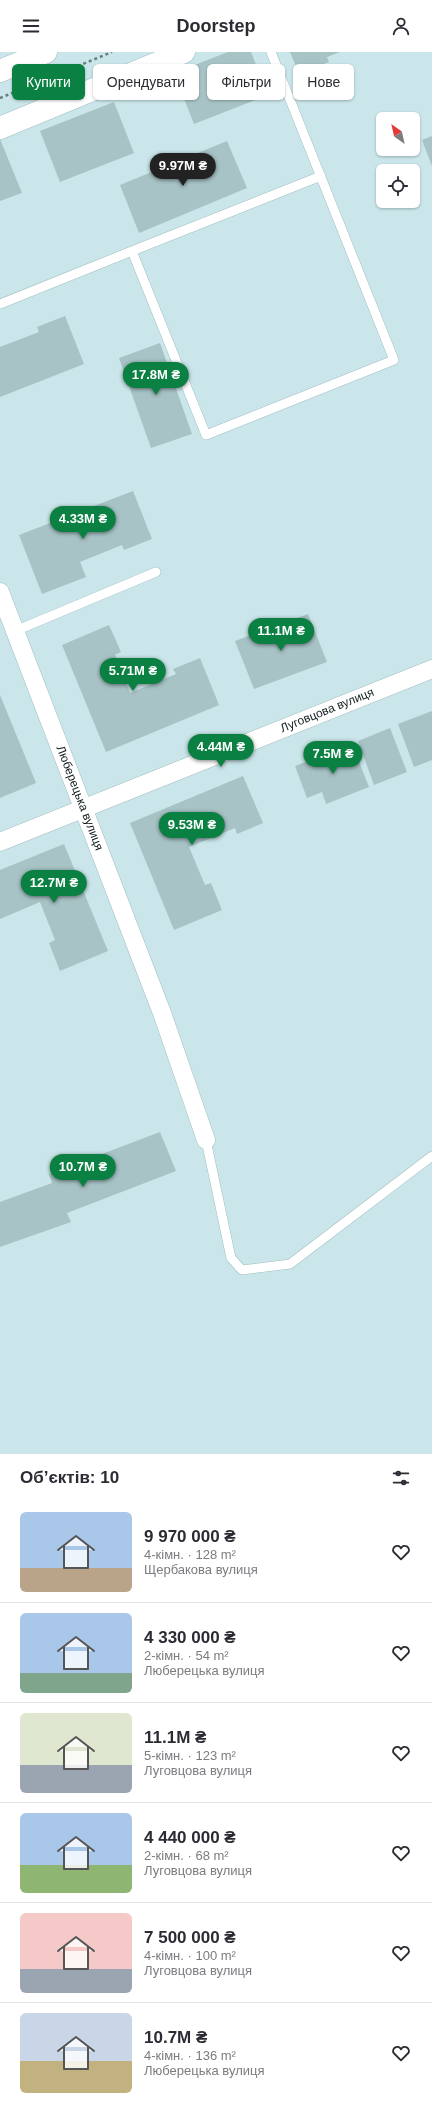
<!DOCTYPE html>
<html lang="uk">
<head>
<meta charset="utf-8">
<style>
	body { margin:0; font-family:Helvetica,sans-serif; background:#f7f7f7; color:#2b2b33; height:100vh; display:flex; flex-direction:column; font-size:15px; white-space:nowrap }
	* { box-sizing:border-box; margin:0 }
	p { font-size:13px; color:#7c7c81 }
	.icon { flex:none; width:22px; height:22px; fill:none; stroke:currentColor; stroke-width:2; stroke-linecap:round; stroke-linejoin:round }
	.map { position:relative; height:1402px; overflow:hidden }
	.details { display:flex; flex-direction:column; background:#fff; flex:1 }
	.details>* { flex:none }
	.hud { position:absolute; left:12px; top:12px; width:408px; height:36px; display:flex; gap:8px }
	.needle { width:26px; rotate:326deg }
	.tools { position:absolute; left:376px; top:60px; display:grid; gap:8px }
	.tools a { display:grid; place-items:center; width:44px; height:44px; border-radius:6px; background:#fff; box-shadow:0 1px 3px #0004; font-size:20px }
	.price { position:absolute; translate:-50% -34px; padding:0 9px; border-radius:14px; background:#0b8043; color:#fff; font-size:13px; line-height:26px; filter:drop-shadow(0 1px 2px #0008) }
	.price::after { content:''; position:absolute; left:50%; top:24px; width:12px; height:9px; margin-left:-6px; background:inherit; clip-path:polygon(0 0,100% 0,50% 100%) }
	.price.on { background:#222; color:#fff }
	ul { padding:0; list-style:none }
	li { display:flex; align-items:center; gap:12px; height:100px; padding:0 20px }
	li+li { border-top:1px solid #e1e1e2 }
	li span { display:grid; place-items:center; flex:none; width:112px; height:80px; border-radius:6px; color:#555 }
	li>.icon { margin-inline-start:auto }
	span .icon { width:48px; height:48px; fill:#fffc; stroke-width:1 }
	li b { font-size:17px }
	h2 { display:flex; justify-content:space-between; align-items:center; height:48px; padding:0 20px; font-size:17px }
	.tag { padding:0 14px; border-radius:6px; background:#fff; box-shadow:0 1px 3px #0004; font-size:14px; line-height:36px }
	.tag.on { background:#0b8043; color:#fff }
	header { display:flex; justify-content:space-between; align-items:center; height:52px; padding:0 20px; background:#fff; font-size:18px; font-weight:600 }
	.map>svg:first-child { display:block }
	.building { fill:#a7c3c6 }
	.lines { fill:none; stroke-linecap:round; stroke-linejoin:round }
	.lane-casing { stroke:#a1bdc0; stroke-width:10 }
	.street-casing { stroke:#a1bdc0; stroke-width:19 }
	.secondary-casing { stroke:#a1bdc0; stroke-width:23 }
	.path { stroke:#697c7e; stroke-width:2.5; stroke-dasharray:3 3; stroke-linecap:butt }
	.lane { stroke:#fff; stroke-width:9 }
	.street { stroke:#fff; stroke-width:18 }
	.secondary { stroke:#fff; stroke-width:22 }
	.labels { text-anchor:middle; stroke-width:3.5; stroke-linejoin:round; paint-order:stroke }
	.street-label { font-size:12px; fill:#121c1d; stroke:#fff }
</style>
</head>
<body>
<header><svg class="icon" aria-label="menu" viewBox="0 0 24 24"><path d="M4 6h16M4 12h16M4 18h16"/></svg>Doorstep<svg class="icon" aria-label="person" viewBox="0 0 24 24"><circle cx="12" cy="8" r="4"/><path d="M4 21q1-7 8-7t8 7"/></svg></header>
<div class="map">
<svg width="432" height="1402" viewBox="0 0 432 1402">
	<rect width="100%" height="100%" fill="#cae6ea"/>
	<!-- building -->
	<path class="building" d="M228 0H251L268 43 194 72 174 21Z
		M290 0H340L327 5 329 10 299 22Z
		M114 50 134 101 60 130 40 79Z
		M432 84V114L422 88Z
		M0 87 22 141 0 149Z
		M227 89 247 136 139 181 120 133Z
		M65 264 84 312 0 345V295L39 280 37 275Z
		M160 291 192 382 151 396 119 306Z
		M133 439 152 487 124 498 122 493 80 510 86 525 42 542 19 483Z
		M308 562 327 610 254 637 235 589Z
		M109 573 121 600 115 603 130 641 176 622 173 617 200 606 219 653 106 700 62 593Z
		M0 643 36 731 0 746Z
		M432 659V708L414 715 398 672Z
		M390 676 407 720 374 733 358 689Z
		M352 692 369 735 326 752 322 740 307 746 295 714Z
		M243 724 263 771 237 782 235 776 189 795 205 833 211 831 222 858 174 878 130 771Z
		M64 792 108 899 60 919 49 891 55 888 40 850 0 867V818Z
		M160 1080 176 1119 67 1161 71 1170 0 1195V1150L52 1131 49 1122Z"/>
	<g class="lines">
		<!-- lane casing -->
		<g class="lane-casing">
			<path id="lane" d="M132 199 321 124
				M0 252 132 199 206 383 394 308 271 0
				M15 579 156 520
				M206 1088 231 1206 242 1218 290 1212 432 1104"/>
		</g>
		<!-- street casing -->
		<g class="street-casing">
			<path id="street" d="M0 540 162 961 206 1088
				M0 790 432 617"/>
		</g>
		<!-- secondary casing -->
		<g class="secondary-casing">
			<path id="secondary" d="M0 19 46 0
				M0 76 184 0"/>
		</g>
		<!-- path -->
		<path class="path" d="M0 46 112 0"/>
		<!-- lane -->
		<use href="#lane" class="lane"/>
		<!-- street -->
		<use href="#street" class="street"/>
		<!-- secondary -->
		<use href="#secondary" class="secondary"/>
	</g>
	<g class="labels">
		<!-- street labels -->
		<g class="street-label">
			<text transform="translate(327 658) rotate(-22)" y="4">Луговцова вулиця</text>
			<text transform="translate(80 746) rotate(69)" y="4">Люберецька вулиця</text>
		</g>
	</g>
</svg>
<div class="tools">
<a><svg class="needle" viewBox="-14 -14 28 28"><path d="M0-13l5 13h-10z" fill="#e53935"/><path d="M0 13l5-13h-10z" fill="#7c7c81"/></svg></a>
<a><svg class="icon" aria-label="locate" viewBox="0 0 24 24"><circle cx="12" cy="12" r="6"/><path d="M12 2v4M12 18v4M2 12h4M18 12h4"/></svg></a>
</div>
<b class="price on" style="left:183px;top:135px">9.97M ₴</b>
<b class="price" style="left:156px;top:344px">17.8M ₴</b>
<b class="price" style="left:83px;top:488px">4.33M ₴</b>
<b class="price" style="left:281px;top:600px">11.1M ₴</b>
<b class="price" style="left:133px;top:640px">5.71M ₴</b>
<b class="price" style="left:221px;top:716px">4.44M ₴</b>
<b class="price" style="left:333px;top:723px">7.5M ₴</b>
<b class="price" style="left:192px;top:794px">9.53M ₴</b>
<b class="price" style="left:54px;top:852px">12.7M ₴</b>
<b class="price" style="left:83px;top:1136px">10.7M ₴</b>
<div class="hud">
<a class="tag on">Купити</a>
<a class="tag">Орендувати</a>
<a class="tag">Фільтри</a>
<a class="tag">Нове</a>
</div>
</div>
<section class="details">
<h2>Об’єктів: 10<svg class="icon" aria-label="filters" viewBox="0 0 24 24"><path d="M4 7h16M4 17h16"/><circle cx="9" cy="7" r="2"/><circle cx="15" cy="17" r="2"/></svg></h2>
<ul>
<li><span style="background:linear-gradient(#a9c7e8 70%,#b9a48a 0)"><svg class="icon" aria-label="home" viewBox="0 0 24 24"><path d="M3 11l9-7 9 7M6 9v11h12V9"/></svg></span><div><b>9 970 000 ₴</b><p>4-кімн. · 128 m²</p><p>Щербакова вулиця</p></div><svg class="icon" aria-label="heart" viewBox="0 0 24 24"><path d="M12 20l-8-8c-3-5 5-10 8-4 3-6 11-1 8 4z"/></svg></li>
<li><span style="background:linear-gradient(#a9c7e8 75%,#7fa58c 0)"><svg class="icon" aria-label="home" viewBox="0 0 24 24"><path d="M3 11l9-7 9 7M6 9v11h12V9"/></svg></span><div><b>4 330 000 ₴</b><p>2-кімн. · 54 m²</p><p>Люберецька вулиця</p></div><svg class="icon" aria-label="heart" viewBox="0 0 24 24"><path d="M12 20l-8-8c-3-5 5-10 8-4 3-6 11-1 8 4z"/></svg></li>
<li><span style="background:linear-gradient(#dfe7d0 65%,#9aa5b1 0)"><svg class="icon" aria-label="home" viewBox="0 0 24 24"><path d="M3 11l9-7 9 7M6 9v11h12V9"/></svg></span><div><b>11.1M ₴</b><p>5-кімн. · 123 m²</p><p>Луговцова вулиця</p></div><svg class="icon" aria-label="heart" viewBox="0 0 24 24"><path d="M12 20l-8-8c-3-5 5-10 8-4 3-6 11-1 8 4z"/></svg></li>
<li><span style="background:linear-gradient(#a9c7e8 65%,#8fb573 0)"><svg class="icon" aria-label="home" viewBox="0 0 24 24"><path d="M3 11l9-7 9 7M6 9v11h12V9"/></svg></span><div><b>4 440 000 ₴</b><p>2-кімн. · 68 m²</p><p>Луговцова вулиця</p></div><svg class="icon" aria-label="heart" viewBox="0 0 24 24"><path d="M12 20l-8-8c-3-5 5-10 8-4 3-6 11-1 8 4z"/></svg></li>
<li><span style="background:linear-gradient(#f6c9c9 70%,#9aa5b1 0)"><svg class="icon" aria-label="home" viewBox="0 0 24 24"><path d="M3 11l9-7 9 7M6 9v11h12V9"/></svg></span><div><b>7 500 000 ₴</b><p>4-кімн. · 100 m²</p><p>Луговцова вулиця</p></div><svg class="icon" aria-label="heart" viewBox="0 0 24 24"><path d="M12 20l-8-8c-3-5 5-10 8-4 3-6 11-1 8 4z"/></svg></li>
<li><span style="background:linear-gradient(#c9d6e8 60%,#c2b280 0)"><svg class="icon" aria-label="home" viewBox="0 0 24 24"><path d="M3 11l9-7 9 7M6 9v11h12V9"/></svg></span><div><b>10.7M ₴</b><p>4-кімн. · 136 m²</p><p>Люберецька вулиця</p></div><svg class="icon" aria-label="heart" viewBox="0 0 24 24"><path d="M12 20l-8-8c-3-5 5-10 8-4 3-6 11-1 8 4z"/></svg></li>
</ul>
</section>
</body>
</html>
